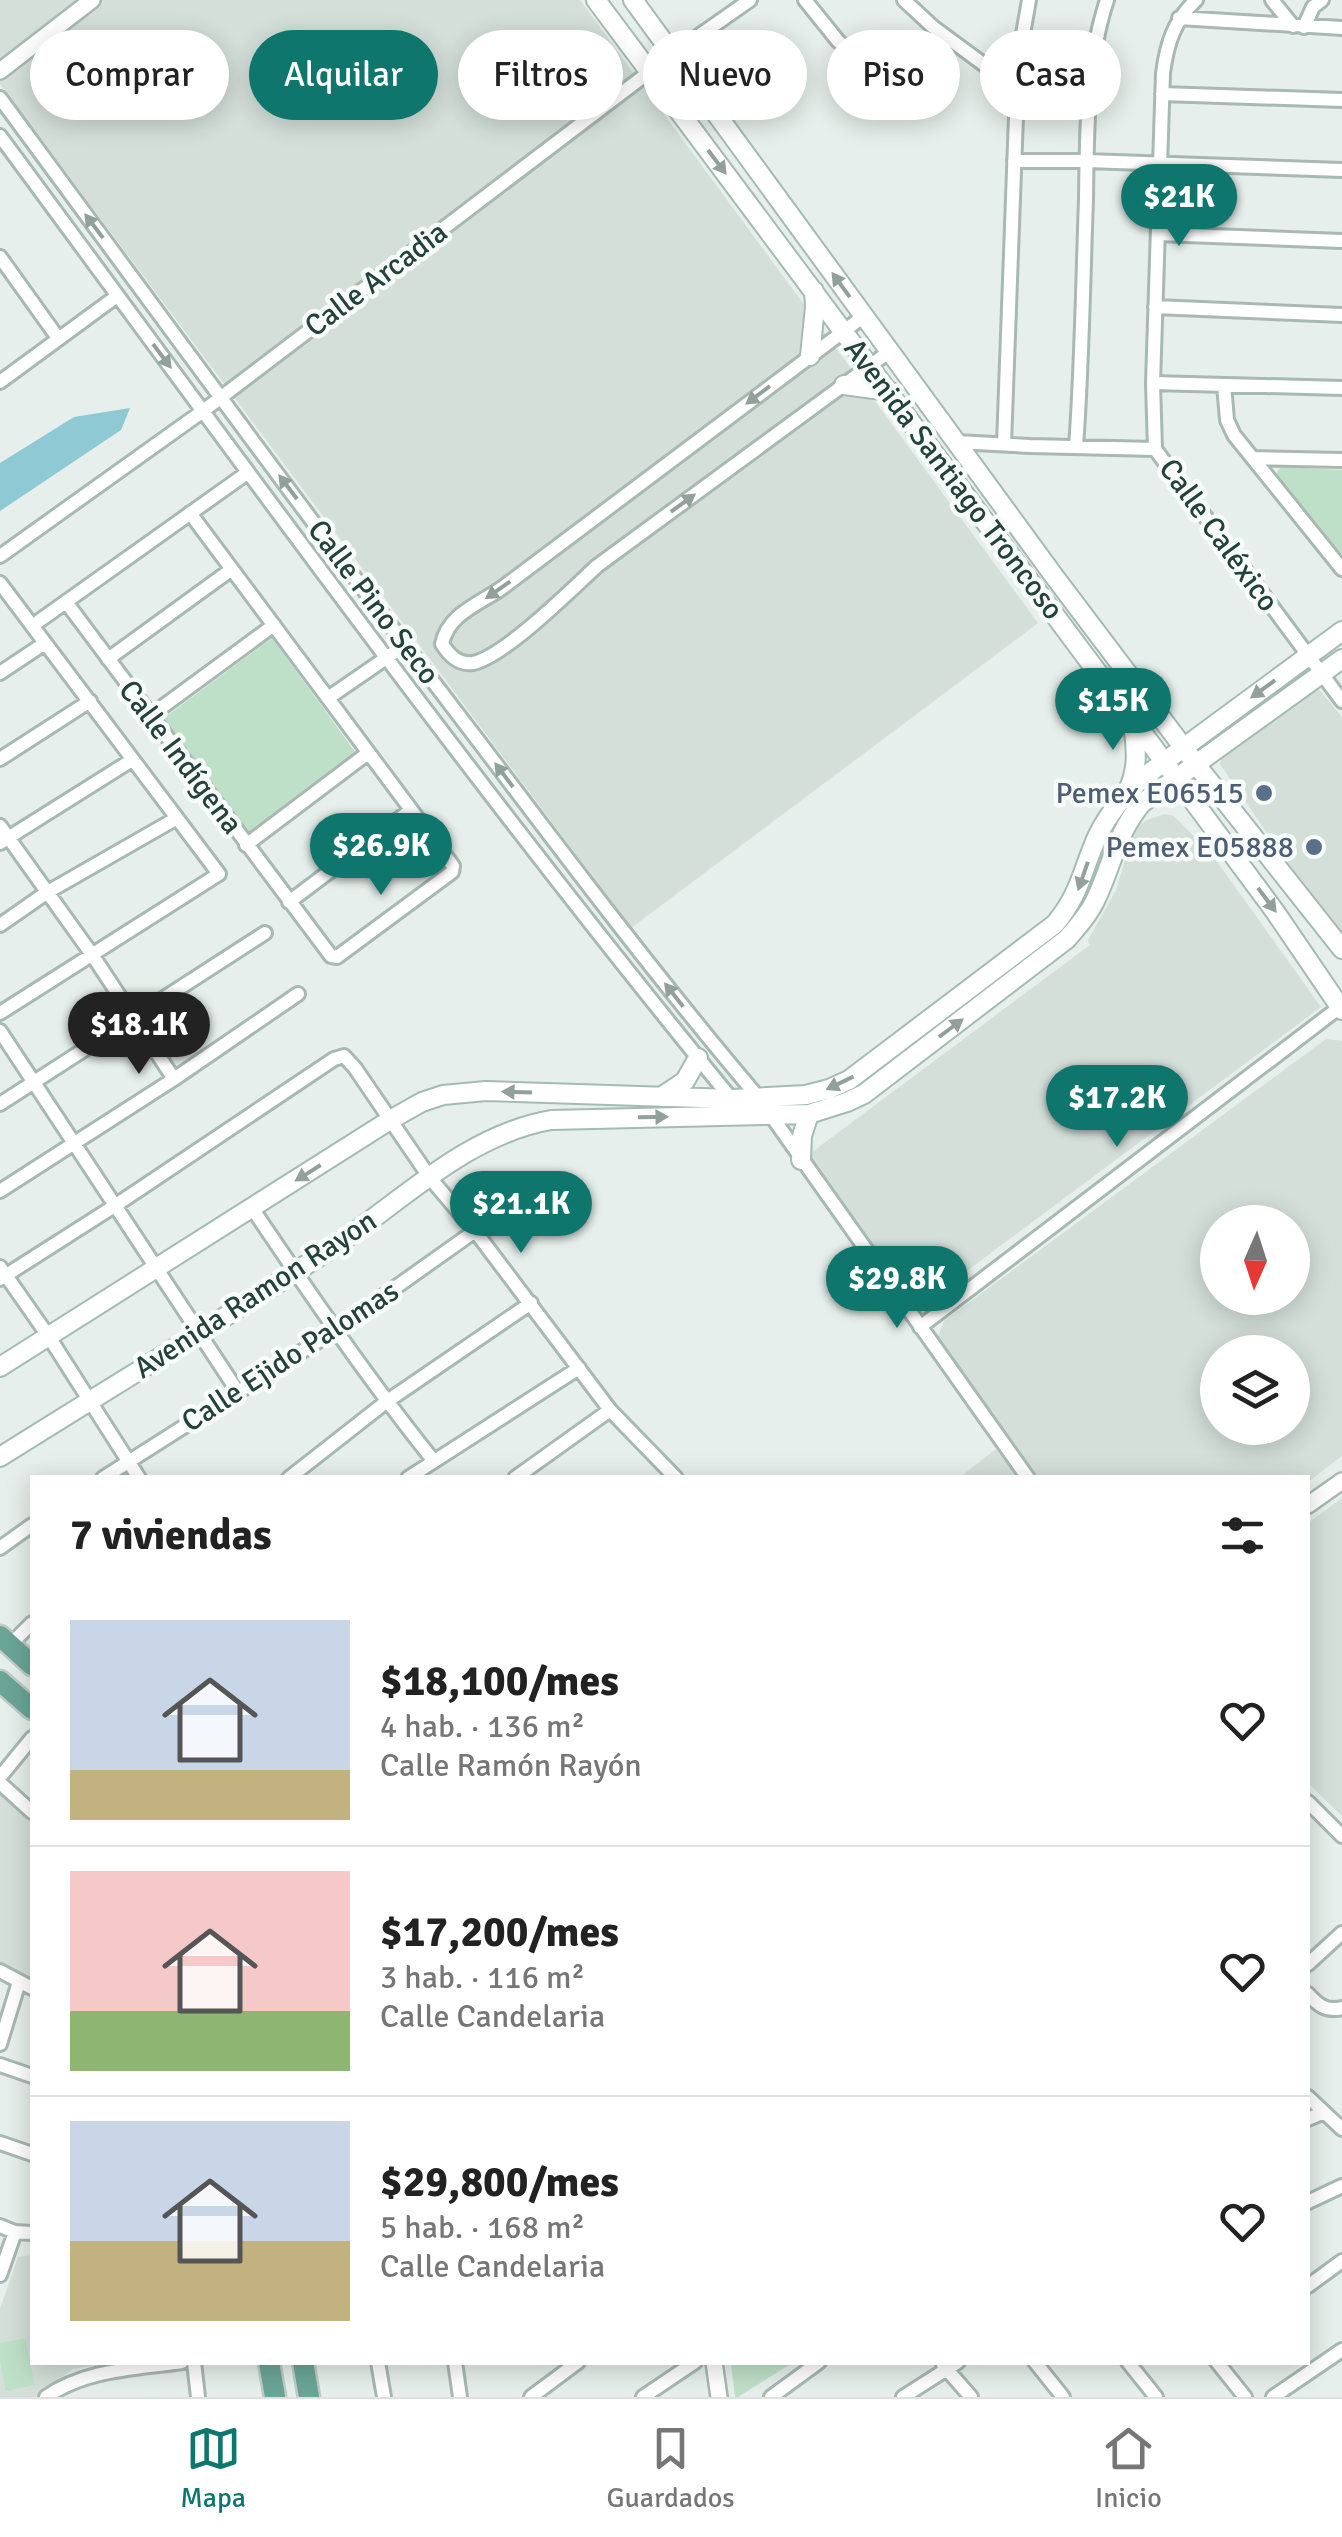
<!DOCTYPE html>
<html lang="es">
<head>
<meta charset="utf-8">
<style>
	body { margin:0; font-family:Signika,sans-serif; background:#f6f6f6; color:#222; height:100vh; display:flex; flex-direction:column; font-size:38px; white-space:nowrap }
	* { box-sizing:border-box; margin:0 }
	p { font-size:32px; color:#767676 }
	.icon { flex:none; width:55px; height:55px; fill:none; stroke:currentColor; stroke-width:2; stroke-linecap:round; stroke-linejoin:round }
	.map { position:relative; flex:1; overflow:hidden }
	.drawer { position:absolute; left:30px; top:1475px; width:1280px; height:890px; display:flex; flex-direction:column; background:#fff; border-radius:0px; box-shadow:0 5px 25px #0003 }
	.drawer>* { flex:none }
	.guide { position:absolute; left:30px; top:30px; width:1282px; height:90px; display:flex; gap:20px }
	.needle { width:65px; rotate:183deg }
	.controls { position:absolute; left:1200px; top:1205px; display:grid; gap:20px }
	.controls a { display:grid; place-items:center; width:110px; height:110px; border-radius:50%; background:#fff; box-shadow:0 5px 25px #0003; font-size:50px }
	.price { position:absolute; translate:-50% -85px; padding:0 22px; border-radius:35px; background:#0f766e; color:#fff; font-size:32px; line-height:65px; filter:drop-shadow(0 2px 5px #0008) }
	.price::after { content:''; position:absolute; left:50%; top:60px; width:30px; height:22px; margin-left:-15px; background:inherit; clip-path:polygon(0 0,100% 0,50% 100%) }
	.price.active { background:#222; color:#fff }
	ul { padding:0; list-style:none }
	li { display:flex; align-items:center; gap:30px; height:250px; padding:0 40px }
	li+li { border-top:2px solid #e0e0e0 }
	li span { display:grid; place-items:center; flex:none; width:280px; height:200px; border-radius:0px; color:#555 }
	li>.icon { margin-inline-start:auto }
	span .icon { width:120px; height:120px; fill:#fffc; stroke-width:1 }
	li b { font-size:42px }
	h2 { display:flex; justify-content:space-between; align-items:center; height:120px; padding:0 40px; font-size:42px }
	.chip { padding:0 35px; border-radius:45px; background:#fff; box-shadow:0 5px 25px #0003; font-size:35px; line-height:90px }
	.chip.active { background:#0f766e; color:#fff }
	.tabs { display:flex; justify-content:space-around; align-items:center; height:140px; border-top:2px solid #e0e0e0; background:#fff; font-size:28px; color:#767676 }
	.tabs a { display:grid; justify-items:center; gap:5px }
	.tabs .active { color:#0f766e }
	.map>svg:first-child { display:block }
	.built { fill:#d4dfda; fill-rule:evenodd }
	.green { fill:#bfe0c8 }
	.water { fill:#8ec9d4 }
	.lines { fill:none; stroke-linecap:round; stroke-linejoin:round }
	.minor-casing { stroke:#a8b8b2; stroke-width:18 }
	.tertiary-casing { stroke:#a8b8b2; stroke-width:20 }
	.secondary-casing { stroke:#a4bbb3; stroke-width:22 }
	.primary-casing { stroke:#c2cac8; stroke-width:25 }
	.minor { stroke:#fff; stroke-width:12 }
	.tertiary { stroke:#fff; stroke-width:15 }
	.secondary { stroke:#fff; stroke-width:18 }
	.primary { stroke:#6aa596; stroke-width:20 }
	.oneway { fill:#92a09c }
	.service-dot { fill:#5c6f8a; stroke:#f7fbf9; stroke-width:4 }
	.labels { text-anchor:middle; stroke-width:9; stroke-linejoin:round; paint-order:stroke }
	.street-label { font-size:30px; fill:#24423a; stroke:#f7fbf9 }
	.service-label { font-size:30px; fill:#4e5e75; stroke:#f7fbf9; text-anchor:end }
</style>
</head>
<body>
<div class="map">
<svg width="1342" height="2397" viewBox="0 0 1342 2397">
	<rect width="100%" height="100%" fill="#e6efeb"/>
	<!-- built -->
	<path class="built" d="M0 0H580L1038 623 631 928 0 84Z
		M1317 687 1342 717V937L1304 887 1220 764 1223 756Z
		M1164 814 1174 816 1213 856 1321 1007 936 1294 919 1300 905 1296 835 1198 808 1155 1090 945 1088 940 1116 890 1130 842 1139 826 1147 820Z
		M1326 1039 1342 1041V1456L1308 1482V1478L1038 1477 945 1352 938 1337 944 1321ZM1218 1222H1292V1298H1218ZM1218 1352H1292V1428H1218Z
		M996 1449 1017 1477H960Z
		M1342 1498V1816L1308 1783V1523Z
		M0 1795 32 1824V1981L0 1963Z
		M32 2255V2362L109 2363 73 2369 35 2397H0V2309L18 2257Z"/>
	<!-- green -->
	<path class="green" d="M1281 467 1342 470V562L1278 477 1277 472Z
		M272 638 356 753 248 833 164 718Z
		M25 2338 35 2385 6 2391 0 2361V2343Z
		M731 2363V2362L792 2363 738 2397H735Z"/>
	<!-- water -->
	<path class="water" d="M130 408 121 430 0 511V463L74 417Z"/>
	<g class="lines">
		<!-- minor casing -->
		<g class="minor-casing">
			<path id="minor" d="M805 0 838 41 885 82
				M904 0 933 27 1017 89
				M1196 0C1174 21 1167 43 1163 73L1153 383 1155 449 1342 701
				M1272 0 1293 26
				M1179 18 1342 28
				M1304 27 1313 7 1322 0
				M1162 94 1342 100
				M0 98C160 315 319 533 483 747 572 865 662 984 758 1097L1028 1478
				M0 136C240 461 477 789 734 1102
				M1014 161H1087L1342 170
				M1158 234 1342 241
				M0 257 58 338
				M1155 307 1342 315
				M864 316 502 588C479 604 448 614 442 644 449 655 458 665 473 663 504 657 573 588 597 566L890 351
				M0 382 117 296
				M1153 383 1342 388
				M1224 385 1227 420 1234 435 1342 569
				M956 442 1030 446 1155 449
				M1004 444 1017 89 1022 40 1029 0
				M1076 447C1082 365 1083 282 1086 199 1087 133 1086 63 1107 0
				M1253 458 1342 460
				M0 556 203 411 673 54 750 0
				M0 583 219 874 0 1013
				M66 602 331 956 337 957 452 872 453 866 190 513
				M39 621 247 473
				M108 659 232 569
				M0 673 45 643
				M328 698 405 645
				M150 716 274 625
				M0 759 90 701
				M0 826 93 956 174 1079
				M0 843 132 760
				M246 845 368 753
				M289 902 411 810
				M0 925 46 893 177 818
				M0 1031 238 1392
				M0 1104 265 933
				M0 1191 174 1079 298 994
				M252 1208C310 1294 368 1379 433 1460
				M0 1267 49 1337 139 1478
				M0 1279 116 1205 334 1059 344 1056 355 1068 430 1178 475 1231 610 1410 676 1478
				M920 1327 1340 1007
				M103 1478 334 1331 475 1231
				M289 1478 386 1402 531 1303
				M408 1478 579 1368
				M515 1478 610 1410
				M0 1548 32 1525
				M10 1645 32 1623
				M0 1777 32 1738
				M0 1783 32 1812
				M1308 1802 1342 1836
				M1308 1964 1342 1933
				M0 1971 32 1988
				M1308 1994C1318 2005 1326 2012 1342 2008
				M0 2044 19 1982
				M0 2065 32 2076
				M1308 2097 1342 2129
				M1308 2119 1324 2112
				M0 2143 32 2154
				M1308 2202 1342 2186
				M0 2226 15 2232 32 2233
				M0 2275 15 2232
				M1308 2286 1342 2261
				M194 2362 198 2397
				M378 2362 384 2397
				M455 2362 460 2397
				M1035 2362 1063 2397
				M1128 2362 1156 2397
				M1217 2362 1245 2397
				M943 2365 971 2397
				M46 2397C86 2369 135 2369 182 2362
				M531 2397 578 2362
				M643 2397 695 2362
				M771 2397 819 2362
				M903 2397 958 2362
				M1273 2397 1342 2350"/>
		</g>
		<!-- tertiary casing -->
		<g class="tertiary-casing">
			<path id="tertiary" d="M0 71 92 0
				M1308 1505 1342 1481
				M714 2362 719 2397"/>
		</g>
		<!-- secondary casing -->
		<g class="secondary-casing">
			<path id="secondary" d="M596 0 1177 779 1276 913 1342 1010
				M633 0 1054 576 1202 772 1342 949
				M810 356 815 307 814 291
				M844 385 889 391
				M1128 790C1139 768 1136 747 1133 723
				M661 1097 685 1081 698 1058
				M801 1160 802 1136 809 1114
				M0 1367 390 1120 422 1102 443 1095 486 1091 732 1099 806 1095 829 1089 849 1080 1055 924C1080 894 1082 871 1097 837 1108 814 1123 797 1141 779L1342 631
				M0 1457C110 1388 221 1321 329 1250 400 1203 465 1135 551 1120L809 1114 847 1102 864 1094 1067 939C1077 927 1088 916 1095 901 1112 866 1116 834 1142 803L1342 659"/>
		</g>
		<!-- primary casing -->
		<g class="primary-casing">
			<path id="primary" d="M0 1636 32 1665
				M0 1681 32 1709
				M269 2362 275 2397
				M303 2362 309 2397"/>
		</g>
		<!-- minor -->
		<use href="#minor" class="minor"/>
		<!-- tertiary -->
		<use href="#tertiary" class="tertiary"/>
		<!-- secondary -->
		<use href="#secondary" class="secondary"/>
		<!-- primary -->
		<use href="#primary" class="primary"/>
	</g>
	<!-- one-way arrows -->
	<defs><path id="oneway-solid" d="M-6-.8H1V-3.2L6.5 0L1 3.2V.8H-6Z" transform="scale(2.5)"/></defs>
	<g class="oneway">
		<use href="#oneway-solid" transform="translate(717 162) rotate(53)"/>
		<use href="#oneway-solid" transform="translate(94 226) rotate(-127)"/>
		<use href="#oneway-solid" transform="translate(841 285) rotate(-126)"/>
		<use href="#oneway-solid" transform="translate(162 356) rotate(53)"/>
		<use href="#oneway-solid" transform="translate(758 395) rotate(143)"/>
		<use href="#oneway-solid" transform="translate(288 487) rotate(-127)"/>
		<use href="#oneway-solid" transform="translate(683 503) rotate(-36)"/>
		<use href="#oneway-solid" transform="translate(498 590) rotate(145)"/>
		<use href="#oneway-solid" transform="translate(1263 689) rotate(144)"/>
		<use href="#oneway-solid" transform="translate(504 775) rotate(-127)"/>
		<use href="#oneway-solid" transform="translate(1083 876) rotate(109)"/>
		<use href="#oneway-solid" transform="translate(1267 900) rotate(53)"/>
		<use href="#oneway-solid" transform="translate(674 995) rotate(-128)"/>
		<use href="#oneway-solid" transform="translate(951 1028) rotate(-37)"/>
		<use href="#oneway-solid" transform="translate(840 1083) rotate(154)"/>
		<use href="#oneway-solid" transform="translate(517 1092) rotate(-178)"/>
		<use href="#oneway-solid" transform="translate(653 1117) rotate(-1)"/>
		<use href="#oneway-solid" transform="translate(308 1173) rotate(148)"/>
	</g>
	<!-- markers -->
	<g class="service-dot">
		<circle cx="1264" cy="793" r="10"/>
		<circle cx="1314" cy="847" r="10"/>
	</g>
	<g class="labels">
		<!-- street labels -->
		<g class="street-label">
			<text transform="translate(376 279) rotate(-37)" y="10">Calle Arcadia</text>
			<text transform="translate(954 479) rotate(53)" y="10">Avenida Santiago Troncoso</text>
			<text transform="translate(1219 535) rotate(54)" y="10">Calle Caléxico</text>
			<text transform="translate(374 602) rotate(53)" y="10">Calle Pino Seco</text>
			<text transform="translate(181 757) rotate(53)" y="10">Calle Indígena</text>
			<text transform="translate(255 1294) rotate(-33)" y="10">Avenida Ramon Rayon</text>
			<text transform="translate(290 1356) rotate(-33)" y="10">Calle Ejido Palomas</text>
		</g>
		<!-- service labels -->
		<g class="service-label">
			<text x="1244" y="803">Pemex E06515</text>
			<text x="1294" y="857">Pemex E05888</text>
		</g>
	</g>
</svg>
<div class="controls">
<a><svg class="needle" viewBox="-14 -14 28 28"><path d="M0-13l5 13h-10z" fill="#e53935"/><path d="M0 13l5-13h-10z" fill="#767676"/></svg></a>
<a><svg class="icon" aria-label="layers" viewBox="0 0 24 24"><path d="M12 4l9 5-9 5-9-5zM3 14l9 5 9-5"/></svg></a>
</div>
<b class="price" style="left:1179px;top:249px">$21K</b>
<b class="price" style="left:1113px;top:753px">$15K</b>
<b class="price" style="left:381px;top:898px">$26.9K</b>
<b class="price active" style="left:139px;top:1077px">$18.1K</b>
<b class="price" style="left:1117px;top:1150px">$17.2K</b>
<b class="price" style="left:521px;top:1256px">$21.1K</b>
<b class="price" style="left:897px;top:1331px">$29.8K</b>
<div class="guide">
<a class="chip">Comprar</a>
<a class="chip active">Alquilar</a>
<a class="chip">Filtros</a>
<a class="chip">Nuevo</a>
<a class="chip">Piso</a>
<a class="chip">Casa</a>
</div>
<section class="drawer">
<h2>7 viviendas<svg class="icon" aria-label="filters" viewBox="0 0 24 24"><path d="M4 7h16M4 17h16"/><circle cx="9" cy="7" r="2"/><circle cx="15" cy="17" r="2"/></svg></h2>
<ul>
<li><span style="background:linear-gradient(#c9d6e8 75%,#c2b280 0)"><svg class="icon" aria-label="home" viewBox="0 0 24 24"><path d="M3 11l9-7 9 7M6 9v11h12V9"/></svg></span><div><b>$18,100/mes</b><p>4 hab. · 136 m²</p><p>Calle Ramón Rayón</p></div><svg class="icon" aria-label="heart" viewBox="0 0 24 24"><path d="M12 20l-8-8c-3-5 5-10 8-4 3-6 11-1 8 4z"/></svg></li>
<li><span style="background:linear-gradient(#f6c9c9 70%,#8fb573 0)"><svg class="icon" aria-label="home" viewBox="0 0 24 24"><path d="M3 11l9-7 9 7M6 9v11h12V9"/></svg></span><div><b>$17,200/mes</b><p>3 hab. · 116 m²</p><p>Calle Candelaria</p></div><svg class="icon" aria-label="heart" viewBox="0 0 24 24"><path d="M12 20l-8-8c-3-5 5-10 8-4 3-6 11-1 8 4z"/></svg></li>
<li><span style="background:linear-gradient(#c9d6e8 60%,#c2b280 0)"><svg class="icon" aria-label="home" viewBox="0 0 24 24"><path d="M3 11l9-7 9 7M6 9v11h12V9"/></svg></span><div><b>$29,800/mes</b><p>5 hab. · 168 m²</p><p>Calle Candelaria</p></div><svg class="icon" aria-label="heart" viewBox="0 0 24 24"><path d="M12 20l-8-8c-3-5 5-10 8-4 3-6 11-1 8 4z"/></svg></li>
</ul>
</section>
</div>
<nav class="tabs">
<a class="active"><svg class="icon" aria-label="map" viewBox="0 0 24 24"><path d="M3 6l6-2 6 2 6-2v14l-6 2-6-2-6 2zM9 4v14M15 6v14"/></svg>Mapa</a>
<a><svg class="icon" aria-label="saved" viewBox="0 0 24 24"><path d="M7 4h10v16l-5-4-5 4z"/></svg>Guardados</a>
<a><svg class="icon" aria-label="home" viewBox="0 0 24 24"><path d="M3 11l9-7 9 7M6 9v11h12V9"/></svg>Inicio</a>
</nav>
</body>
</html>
